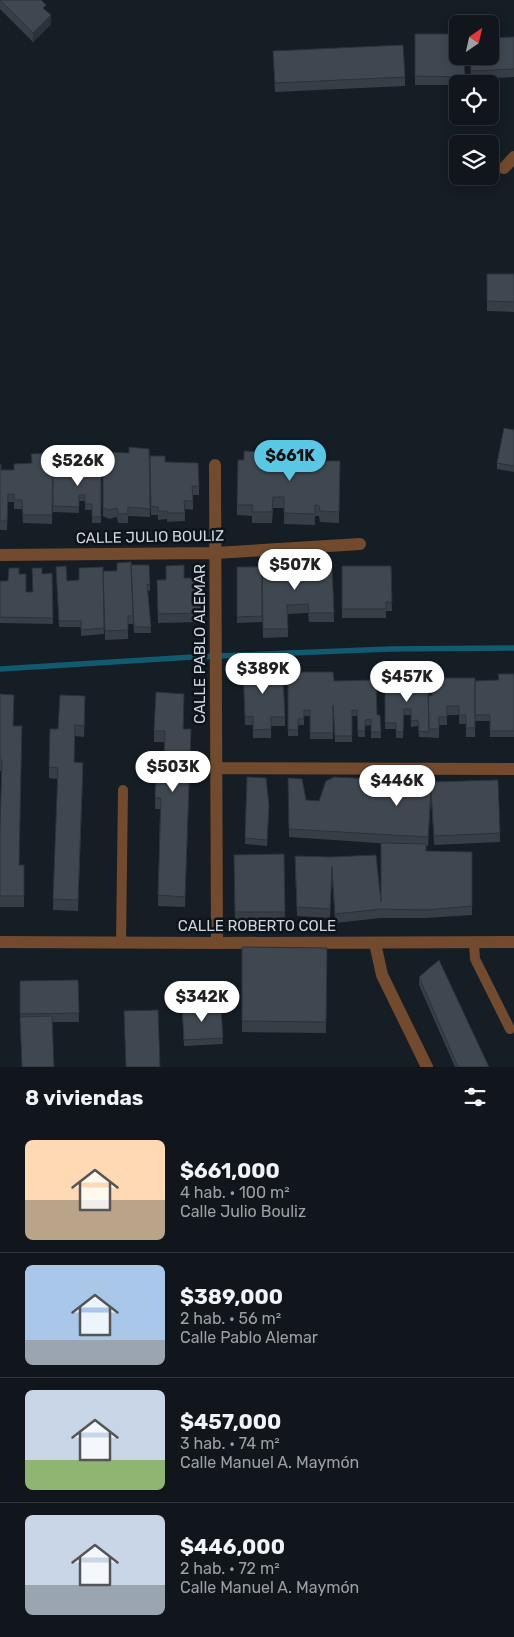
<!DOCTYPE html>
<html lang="es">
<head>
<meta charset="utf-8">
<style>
	body { margin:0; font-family:Rubik,sans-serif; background:#191f25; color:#f1f3f6; height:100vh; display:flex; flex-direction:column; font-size:19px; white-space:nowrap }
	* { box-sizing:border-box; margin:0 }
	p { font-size:16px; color:#9c9fa3 }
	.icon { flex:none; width:28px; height:28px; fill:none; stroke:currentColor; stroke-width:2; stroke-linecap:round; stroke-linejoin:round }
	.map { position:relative; height:1067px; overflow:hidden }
	.side { display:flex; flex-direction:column; background:#10161c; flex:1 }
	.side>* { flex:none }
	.needle { width:32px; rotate:34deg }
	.fabs { position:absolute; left:449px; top:15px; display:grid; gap:10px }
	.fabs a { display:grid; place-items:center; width:50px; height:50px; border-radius:8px; background:#10161c; box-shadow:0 2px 12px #0003,0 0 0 1px #30353b; font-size:25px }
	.price { position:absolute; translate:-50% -42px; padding:0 11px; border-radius:18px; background:#fff; color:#222; font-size:16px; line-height:32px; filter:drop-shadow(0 1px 2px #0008) }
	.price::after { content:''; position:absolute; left:50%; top:30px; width:15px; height:11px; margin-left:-8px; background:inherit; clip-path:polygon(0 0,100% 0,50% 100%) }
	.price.current { background:#5ac8e5; color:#111 }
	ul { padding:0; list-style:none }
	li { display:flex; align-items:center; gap:15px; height:125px; padding:0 25px }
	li+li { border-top:1px solid #30353b }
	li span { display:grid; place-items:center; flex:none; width:140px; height:100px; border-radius:8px; color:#555 }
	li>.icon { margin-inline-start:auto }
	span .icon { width:60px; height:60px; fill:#fffc; stroke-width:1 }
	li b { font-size:21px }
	h2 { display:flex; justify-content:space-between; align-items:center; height:60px; padding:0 25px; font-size:21px }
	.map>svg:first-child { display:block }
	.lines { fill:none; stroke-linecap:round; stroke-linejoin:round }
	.stream { stroke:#125a70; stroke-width:5.5 }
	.lane { stroke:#724a2d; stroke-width:10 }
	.street { stroke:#724a2d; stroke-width:12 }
	.wall { fill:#363e46 }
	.shaded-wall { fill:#2c3239 }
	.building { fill:#3f4851; stroke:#2c3239 }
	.labels { text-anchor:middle; stroke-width:5; stroke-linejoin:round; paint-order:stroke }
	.street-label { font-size:15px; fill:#d0d6dc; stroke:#0c141b }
</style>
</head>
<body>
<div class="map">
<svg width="514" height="1067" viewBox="0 0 514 1067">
	<rect width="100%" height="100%" fill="#151d25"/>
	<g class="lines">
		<!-- stream -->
		<path class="stream" d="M0 669 193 657 390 649 514 648"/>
		<!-- lane -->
		<path class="lane" d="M121 942 123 790
			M474 943 475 959 510 1029"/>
		<!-- street -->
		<path class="street" d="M504 168 514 157
			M215 465 217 943
			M0 555 216 553 360 544
			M216 768 514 769
			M0 942 217 943 514 942
			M375 943 382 975 427 1067"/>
	</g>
	<!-- wall -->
	<path class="wall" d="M0 0 46 11 51 24 33 42 0 9Z
		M415 34 464 56 465 84H458V85H415Z
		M514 37V77L471 79 470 56H490Z
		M273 51 405 77V86L275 92Z
		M487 274H514V312L487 311Z
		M514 430V472L497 469V463Z
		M149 449 150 517 128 516V523H118L117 517 109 519 103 516V452L129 453Z
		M150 456 165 462 199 486V495H193V510L185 509V521L167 522V519L158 520V515H151Z
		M262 460 340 461 339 523 320 522 319 516H315V525L284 524V508H273L272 523H252V516L237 515V505Z
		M0 464 1 470 53 469 79 470 101 465V523H92V510H85V501H79V513L53 512V491L52 524 23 523 22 509H14V502H8L7 530H0Z
		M117 563 131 565 150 585V591H148L151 633H134L133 614V624H128V639L105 640 103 571H117Z
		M332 566 334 622H309L308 613 288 614V637L263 638 262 589V622L237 623V567Z
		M342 566H391L392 611H386V618H342Z
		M56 567 67 581 79 580 103 567 104 634 81 636V627H59Z
		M19 574 26 592H33L42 574 53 618V624L0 623V581H8Z
		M184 578H200L201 622 158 623 157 580Z
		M243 665 285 717V726H271V738H253V725H245Z
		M288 672 334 681 377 715H380L381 738H371V725L365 726V737H358L357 716H352V742H335L333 711V739H310V716H304V725H298V736H288Z
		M514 674V737H490V721H475V702V737H466V724H459V715H447V725H439V738L419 737 418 726 411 727V715H404L403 738H396V729H385V682L428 695 432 696 436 685 475 681 498 680Z
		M0 694 14 726 19 865H24V907H0V830L2 771H0Z
		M184 705 183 729H191L185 907 158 906 160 809H155L156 762H164V742H154V731Z
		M85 707 84 737 75 736 74 762 83 773 78 911 53 910 58 779 49 778V767L58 729Z
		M247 777 269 812 267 846 245 844Z
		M288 778 306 800 319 801 431 782 500 833V842L434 845 431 798 428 846H426V851L472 852V915L426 918H381L335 923 332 875 330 918 297 916 295 865 331 857 381 901 392 844 289 837Z
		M284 854 285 920 235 921 234 855Z
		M242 947 327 948 326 1033 242 1032Z
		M419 977 489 1067H455L419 985Z
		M78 980 79 1022H52L20 1025V981Z
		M221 1007 223 1044 184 1046 182 1008Z"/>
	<!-- shaded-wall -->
	<path class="shaded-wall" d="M51 15V24L33 42V33Z
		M431 789V798L428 846V837Z"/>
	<!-- building -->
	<path class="building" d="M0 0H41L46 5 43 8 51 15 33 33Z
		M415 34H458V56H464L465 77 415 76Z
		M514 37V69L471 71 470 56H490V38Z
		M403 45 405 77 275 83 273 51Z
		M487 274H514V302L487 301Z
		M504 428 514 430V466L497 463Z
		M129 447 149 449 150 509 128 507V514H118L117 508 109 510 103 508V452L129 453Z
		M285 447 324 449V461H340L339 512 320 511 319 506 315 505V514L284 513V497H273L272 512H252L253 505H237L238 460H244V451L262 452V460L284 461Z
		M53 453 52 515H23L22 500H14V494H8L7 521H0V464H1V470H14V464L32 463 31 454Z
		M150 456H165V462L198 463 199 486H192L193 501H184L185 513H167V511H158V507L151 506Z
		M79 465H101V517H92V504H85V495H79V507L53 506V469L79 470Z
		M322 559V566H332L334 613H309L308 604 287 605 288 629H263L262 564H287L286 567 307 566 306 560Z
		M131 562 133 616H128V630L105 631 103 571H117V563Z
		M131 565H149L150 585 147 584 151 627H134Z
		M184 565V578H200L201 613 158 614 157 580H166V566Z
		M66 566 67 581 79 580V568L103 567 104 628 81 630V621H59L56 567Z
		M342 566H391L392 602H386V609H342Z
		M237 567H262V616L237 617Z
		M9 568H19V574H26V592H33L32 568H42V574L52 573 53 618 0 617V581H8Z
		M272 664V679L283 678 285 717H271V729L253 730V716L245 717 243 665Z
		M288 672H333L334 681 376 680 377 715H380L381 732H371V719L365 720V731H358L357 710H352V736H335L333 705V733H310V710H304V719H298V730H288Z
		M498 674H514V731H490V715H475V681L499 680Z
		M436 678H475V728H466V715H459V706H447V717H439V729H429L428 695 432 696V685H436Z
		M428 681 429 732 419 731 418 720 411 721V709H404L403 732H396V723H385V682Z
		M156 692 184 694 183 729H191L185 897 158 895 161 798H155L156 762H164L165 731H154Z
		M0 694 14 695 13 726H22L19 865H24V896H0V830L2 760H0Z
		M60 695 85 696 84 726 75 725 74 762 83 763 78 900 53 899 58 768 49 767 50 729H58Z
		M247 777 266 778 269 806 267 840 245 838Z
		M334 777 431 782 498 780 500 833 434 836 431 789 428 837 289 829 288 778 302 779 306 800 319 801 326 781Z
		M381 843 426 844V851L472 852V906L426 910 381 909 335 914 332 866 330 909 297 907 295 856 331 857 376 855 381 902Z
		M284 854 285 912H235L234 855Z
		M242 947 327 948 326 1022 242 1021Z
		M439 960 489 1067H458L419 977Z
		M78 980 79 1013 20 1014V981Z
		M221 1007 223 1038 184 1040 182 1008Z
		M158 1010 160 1067H126L124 1011Z
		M52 1016 54 1067H22L20 1017Z"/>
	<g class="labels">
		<!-- street labels -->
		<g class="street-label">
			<text transform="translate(150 537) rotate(-1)" y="5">CALLE JULIO BOULIZ</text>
			<text transform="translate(200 644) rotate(-90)" y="5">CALLE PABLO ALEMAR</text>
			<text x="257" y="931">CALLE ROBERTO COLE</text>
		</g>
	</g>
</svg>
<div class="fabs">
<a><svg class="needle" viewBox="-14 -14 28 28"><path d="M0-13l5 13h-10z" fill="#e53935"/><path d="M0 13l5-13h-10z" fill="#9c9fa3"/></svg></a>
<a><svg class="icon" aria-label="locate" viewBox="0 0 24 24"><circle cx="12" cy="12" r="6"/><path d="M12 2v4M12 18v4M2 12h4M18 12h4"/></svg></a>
<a><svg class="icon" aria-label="layers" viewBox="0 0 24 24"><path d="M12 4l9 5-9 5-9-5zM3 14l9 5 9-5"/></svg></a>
</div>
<b class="price current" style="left:290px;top:482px">$661K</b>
<b class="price" style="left:78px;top:487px">$526K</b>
<b class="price" style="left:295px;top:591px">$507K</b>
<b class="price" style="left:263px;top:695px">$389K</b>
<b class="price" style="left:407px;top:703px">$457K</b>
<b class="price" style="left:173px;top:793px">$503K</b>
<b class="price" style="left:397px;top:807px">$446K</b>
<b class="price" style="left:202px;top:1023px">$342K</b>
</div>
<section class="side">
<h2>8 viviendas<svg class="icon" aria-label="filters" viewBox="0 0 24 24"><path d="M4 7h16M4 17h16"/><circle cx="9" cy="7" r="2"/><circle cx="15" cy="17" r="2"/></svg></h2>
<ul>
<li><span style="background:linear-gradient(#ffd9b3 60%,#b9a48a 0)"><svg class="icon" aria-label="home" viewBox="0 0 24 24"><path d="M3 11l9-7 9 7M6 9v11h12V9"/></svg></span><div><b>$661,000</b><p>4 hab. · 100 m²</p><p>Calle Julio Bouliz</p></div></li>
<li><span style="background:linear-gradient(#a9c7e8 75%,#9aa5b1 0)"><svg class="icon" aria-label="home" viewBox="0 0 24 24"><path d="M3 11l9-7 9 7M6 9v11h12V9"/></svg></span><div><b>$389,000</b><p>2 hab. · 56 m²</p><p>Calle Pablo Alemar</p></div></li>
<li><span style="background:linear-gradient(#c9d6e8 70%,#8fb573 0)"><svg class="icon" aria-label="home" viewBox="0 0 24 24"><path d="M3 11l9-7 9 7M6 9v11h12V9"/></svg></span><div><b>$457,000</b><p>3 hab. · 74 m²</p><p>Calle Manuel A. Maymón</p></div></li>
<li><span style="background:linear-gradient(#c9d6e8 70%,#9aa5b1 0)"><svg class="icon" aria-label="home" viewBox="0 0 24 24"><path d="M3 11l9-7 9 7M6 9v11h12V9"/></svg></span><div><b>$446,000</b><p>2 hab. · 72 m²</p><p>Calle Manuel A. Maymón</p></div></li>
</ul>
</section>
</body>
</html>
